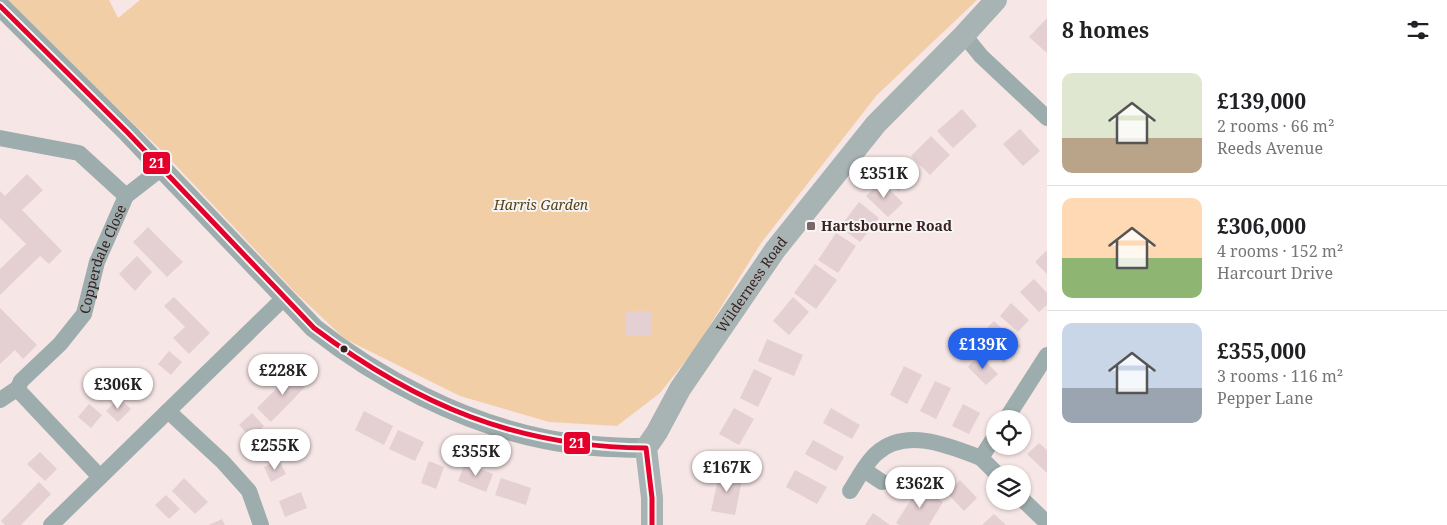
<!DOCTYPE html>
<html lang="en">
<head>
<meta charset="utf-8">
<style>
	body { margin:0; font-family:"Noto Serif",serif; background:#f2f2f2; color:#202124; height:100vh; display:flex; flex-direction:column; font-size:19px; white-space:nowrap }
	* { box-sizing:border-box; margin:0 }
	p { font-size:16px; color:#757577 }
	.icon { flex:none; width:28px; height:28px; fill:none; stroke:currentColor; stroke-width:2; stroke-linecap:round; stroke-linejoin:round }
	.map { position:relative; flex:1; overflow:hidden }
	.details { display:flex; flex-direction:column; background:#fff; width:400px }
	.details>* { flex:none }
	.tools { position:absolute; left:986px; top:410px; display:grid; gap:10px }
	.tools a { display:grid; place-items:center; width:45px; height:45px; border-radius:50%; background:#fff; box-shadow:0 1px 4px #0004; font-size:25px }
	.price { position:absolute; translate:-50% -42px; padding:0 11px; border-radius:18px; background:#fff; color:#222; font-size:16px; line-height:32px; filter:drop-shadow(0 1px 2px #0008) }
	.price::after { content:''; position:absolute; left:50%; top:30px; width:15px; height:11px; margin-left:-8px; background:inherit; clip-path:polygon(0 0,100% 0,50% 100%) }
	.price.selected { background:#2563eb; color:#fff }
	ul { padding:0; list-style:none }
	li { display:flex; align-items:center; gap:15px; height:125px; padding:0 15px }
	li+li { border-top:1px solid #e0e0e0 }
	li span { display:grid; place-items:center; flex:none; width:140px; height:100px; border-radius:10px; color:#555 }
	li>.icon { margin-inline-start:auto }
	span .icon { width:60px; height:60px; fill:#fffc; stroke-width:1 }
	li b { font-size:21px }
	h2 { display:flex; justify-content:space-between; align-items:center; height:60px; padding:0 15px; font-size:21px }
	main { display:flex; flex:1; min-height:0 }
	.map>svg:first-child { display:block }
	.green { fill:#f1cea5 }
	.building { fill:#e4cfd3 }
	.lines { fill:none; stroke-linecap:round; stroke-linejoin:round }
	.minor { stroke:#9dacac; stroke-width:16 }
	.tertiary { stroke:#9dacac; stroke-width:20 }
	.secondary { stroke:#a8b3b3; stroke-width:22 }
	.bus-1-casing { stroke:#f5f5f5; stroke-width:9 }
	.bus-1 { stroke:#e4002b; stroke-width:5 }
	.poi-dot { fill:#7c6566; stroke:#f5f5f5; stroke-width:2 }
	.bus-dot { fill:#392021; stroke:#f5f5f5; stroke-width:2 }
	.labels { text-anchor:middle; stroke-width:4; stroke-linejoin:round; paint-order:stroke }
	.park-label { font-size:14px; font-style:italic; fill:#5a4218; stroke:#f5f5f5 }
	.poi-label { font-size:14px; font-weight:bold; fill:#392021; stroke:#f5f5f5; text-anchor:start }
	.street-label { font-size:14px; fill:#392021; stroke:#f5f5f5 }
	.line-badge { stroke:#f5f5f5; stroke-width:2 }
	.badge-label { font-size:14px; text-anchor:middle; font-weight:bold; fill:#fff }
</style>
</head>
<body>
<main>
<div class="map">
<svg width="1047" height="525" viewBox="0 0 1047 525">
	<rect width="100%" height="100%" fill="#f7e6e6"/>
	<!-- green -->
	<path class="green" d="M5 0H109L118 18 140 0H977L877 95 761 243 695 349 660 393 617 426 549 422 460 396 345 339 295 292 165 154Z"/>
	<!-- building -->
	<path class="building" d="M1047 18V53L1029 37Z
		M962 109 977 126 953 148 937 131Z
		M1020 129 1040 151 1023 166 1003 144Z
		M931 136 950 155 930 175 911 156Z
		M905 158 919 175 898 191 884 174Z
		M27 174 43 190 22 210 62 251 49 264 40 256 0 295V269L26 244 0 218V191L5 196Z
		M881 181 903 203 888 217 866 196Z
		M859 202 879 218 860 242 840 227Z
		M148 227 183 262 167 277 133 242Z
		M836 233 856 246 838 273 818 260Z
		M1046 251 1047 252V274L1035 262Z
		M137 256 152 272 135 291 119 274Z
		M815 264 837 280 816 309 794 293Z
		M1034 279 1047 293V305L1039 312 1020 292Z
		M174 297 210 333 189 354 173 338 185 327 164 306Z
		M793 297 809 312 789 335 773 321Z
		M1011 303 1029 320 1018 332 1000 316Z
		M0 308 37 345 23 359 15 350 0 364Z
		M626 311H652V336H626Z
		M994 321 1021 346 1004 363 977 338Z
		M767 339 803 355 794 376 758 361Z
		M169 351 182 362 171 375 158 364Z
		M979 355 998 374 986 385 968 367Z
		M904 366 922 375 907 404 890 395Z
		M754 369 772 378 758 407 740 398Z
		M295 370 309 383 271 422 257 408Z
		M140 376 152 387 140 400 128 389Z
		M935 381 951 388 936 419 920 411Z
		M119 398 131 409 118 422 106 411Z
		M89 404 102 415 91 428 78 417Z
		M963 404 980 413 969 434 952 426Z
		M734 408 754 419 739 445 719 434Z
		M831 408 860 425 852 439 823 423Z
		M364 411 393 426 384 445 355 430Z
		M252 413 264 426 251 438 239 425Z
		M398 430 424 442 415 461 389 449Z
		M813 440 844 457 836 471 805 454Z
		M1039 443 1047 450V473L1027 454Z
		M40 452 57 469 45 481 27 464Z
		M279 460 286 474 271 482 264 467Z
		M429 461 444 467 436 489 421 483Z
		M465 463 493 474 486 492 458 481Z
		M720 470 743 475 735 515 711 511Z
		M795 470 827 487 817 504 786 487Z
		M184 478 208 502 195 514 172 491Z
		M501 478 531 488 526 505 495 495Z
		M960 480 977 498 964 511 947 493Z
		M39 482 51 494 21 525H5L1 521Z
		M919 487 943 502 929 525H900L896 523Z
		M301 492 307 508 285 517 279 501Z
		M166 495 180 509 169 519 155 505Z
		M873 513 890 525H865Z
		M994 514 1006 525H982Z
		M222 519 225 525H209Z"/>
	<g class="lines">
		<!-- minor -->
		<g class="minor">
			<path d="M964 35 981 56 1047 118"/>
			<path d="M0 138 79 153 126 196"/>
			<path d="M0 400 18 388"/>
			<path d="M168 411 223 462 249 491 261 525"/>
			<path d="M1006 419 1047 355"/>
			<path d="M981 458 997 474"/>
			<path d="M864 470 882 482"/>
			<path id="s1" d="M100 477 20 392 18 388 21 381 60 344 84 314 97 262 126 196 162 168"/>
			<path d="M850 491C858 479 866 462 877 453 906 427 950 446 981 458L995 436"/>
			<path d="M1022 499 1047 523"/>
			<path d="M51 525 285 297"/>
		</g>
		<!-- tertiary -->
		<path class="tertiary" d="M0 6 128 133 314 328C378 379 464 423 544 439 577 446 612 448 646 448"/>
		<!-- secondary -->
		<path class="secondary" id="s2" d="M652 525V498L646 448 657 432 680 389 775 250 876 124 964 35 996 0"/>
		<!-- bus-1 casing -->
		<g class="bus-1-casing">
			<path id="bus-1" d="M0 6 128 133 314 328C417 405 516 447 646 448L652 498V525"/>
		</g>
		<!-- bus-1 -->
		<use href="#bus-1" class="bus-1"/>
	</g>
	<!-- markers -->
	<rect class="poi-dot" x="806" y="221" width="10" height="10" rx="2.5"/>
	<circle class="bus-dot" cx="344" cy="349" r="4.5"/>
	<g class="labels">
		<!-- park labels -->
		<g class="park-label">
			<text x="541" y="210">Harris Garden</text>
		</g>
		<!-- poi labels -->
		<g class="poi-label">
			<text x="821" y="231">Hartsbourne Road</text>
		</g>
		<!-- street labels -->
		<g class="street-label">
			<text dy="5" stroke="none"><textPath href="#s1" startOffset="279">Copperdale Close</textPath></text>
			<text dy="5" stroke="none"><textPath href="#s2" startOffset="272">Wilderness Road</textPath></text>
		</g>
	</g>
	<g class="line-badge">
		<rect x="142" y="151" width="29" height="24" rx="5" fill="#e4002b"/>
		<rect x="563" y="431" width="28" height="24" rx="5" fill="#e4002b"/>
	</g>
	<g class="badge-label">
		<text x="157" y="168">21</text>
		<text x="577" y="448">21</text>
	</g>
</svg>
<div class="tools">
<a><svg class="icon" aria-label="locate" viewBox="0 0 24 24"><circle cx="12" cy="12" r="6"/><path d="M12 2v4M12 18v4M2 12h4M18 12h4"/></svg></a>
<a><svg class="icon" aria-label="layers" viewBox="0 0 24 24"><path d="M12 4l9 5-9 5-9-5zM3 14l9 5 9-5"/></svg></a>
</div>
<b class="price" style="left:884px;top:199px">£351K</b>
<b class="price selected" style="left:983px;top:370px">£139K</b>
<b class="price" style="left:283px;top:396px">£228K</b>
<b class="price" style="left:118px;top:410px">£306K</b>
<b class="price" style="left:275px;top:471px">£255K</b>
<b class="price" style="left:476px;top:477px">£355K</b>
<b class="price" style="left:727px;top:493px">£167K</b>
<b class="price" style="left:920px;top:509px">£362K</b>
</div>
<section class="details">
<h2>8 homes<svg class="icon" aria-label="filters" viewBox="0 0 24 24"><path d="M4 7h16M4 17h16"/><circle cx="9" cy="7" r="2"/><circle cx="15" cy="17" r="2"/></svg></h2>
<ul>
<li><span style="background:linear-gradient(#dfe7d0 65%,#b9a48a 0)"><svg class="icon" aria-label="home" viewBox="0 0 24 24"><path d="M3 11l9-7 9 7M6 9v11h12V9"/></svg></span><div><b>£139,000</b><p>2 rooms · 66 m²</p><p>Reeds Avenue</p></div></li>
<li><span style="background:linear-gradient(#ffd9b3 60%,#8fb573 0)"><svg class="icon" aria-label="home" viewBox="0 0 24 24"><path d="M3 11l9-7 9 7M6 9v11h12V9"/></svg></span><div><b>£306,000</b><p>4 rooms · 152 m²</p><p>Harcourt Drive</p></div></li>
<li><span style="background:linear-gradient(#c9d6e8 65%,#9aa5b1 0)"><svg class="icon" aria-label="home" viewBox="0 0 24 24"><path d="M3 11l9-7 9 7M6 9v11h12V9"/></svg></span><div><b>£355,000</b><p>3 rooms · 116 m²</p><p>Pepper Lane</p></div></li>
</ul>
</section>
</main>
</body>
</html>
